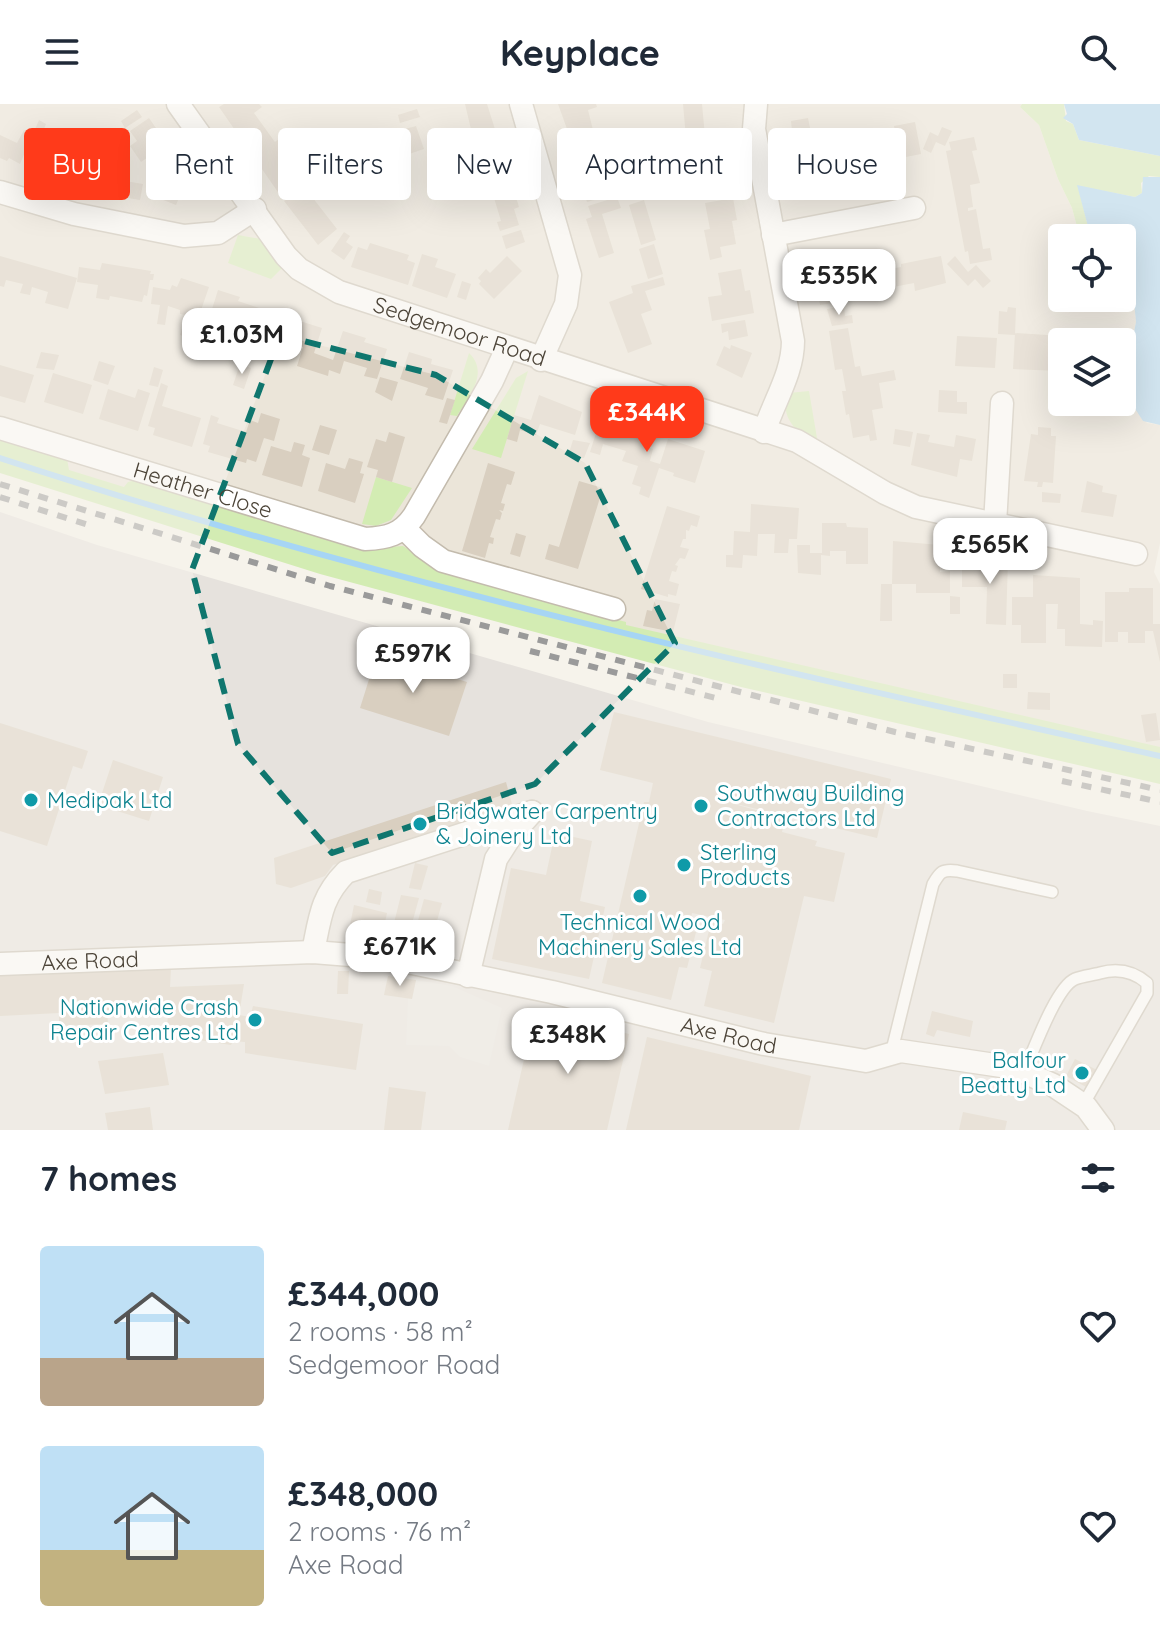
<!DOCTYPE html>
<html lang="en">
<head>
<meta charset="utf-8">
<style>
	body { margin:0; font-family:Quicksand,sans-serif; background:#f6f6f7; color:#1f2937; height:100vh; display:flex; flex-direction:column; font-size:30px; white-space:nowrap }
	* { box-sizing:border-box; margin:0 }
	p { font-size:26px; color:#747a83 }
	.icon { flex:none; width:44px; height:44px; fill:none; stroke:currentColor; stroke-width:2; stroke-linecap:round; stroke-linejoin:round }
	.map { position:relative; height:1026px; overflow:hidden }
	.details { display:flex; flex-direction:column; background:#fff; flex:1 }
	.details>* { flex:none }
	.top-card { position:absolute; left:24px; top:24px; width:1112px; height:72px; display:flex; gap:16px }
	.tools { position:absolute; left:1048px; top:120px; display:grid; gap:16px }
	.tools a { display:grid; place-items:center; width:88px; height:88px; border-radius:8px; background:#fff; box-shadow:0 8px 32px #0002; font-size:40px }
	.price { position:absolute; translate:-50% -68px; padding:0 18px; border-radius:16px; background:#fff; color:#222; font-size:26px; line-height:52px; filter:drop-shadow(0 2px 4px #0008) }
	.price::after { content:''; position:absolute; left:50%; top:48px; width:24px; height:18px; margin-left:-12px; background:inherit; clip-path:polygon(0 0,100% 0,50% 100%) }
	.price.on { background:#ff3a1a; color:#fff }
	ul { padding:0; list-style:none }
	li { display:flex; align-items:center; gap:24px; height:200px; padding:0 40px }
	li span { display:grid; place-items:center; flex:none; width:224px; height:160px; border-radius:8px; color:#555 }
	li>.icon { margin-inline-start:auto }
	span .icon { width:96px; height:96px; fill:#fffc; stroke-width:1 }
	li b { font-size:34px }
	h2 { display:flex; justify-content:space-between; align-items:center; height:96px; padding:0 40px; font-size:34px }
	.pill { padding:0 28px; border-radius:8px; background:#fff; box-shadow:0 8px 32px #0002; font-size:28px; line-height:72px }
	.pill.on { background:#ff3a1a; color:#fff }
	header { display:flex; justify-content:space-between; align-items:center; height:104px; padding:0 40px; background:#fff; font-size:36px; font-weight:700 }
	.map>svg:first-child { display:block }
	.residential { fill:#ebe5d9 }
	.industrial { fill:#e6e2dd }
	.green { fill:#d3ecb3 }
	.parking { fill:#e8e6e3 }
	.water { fill:#a6d5f5 }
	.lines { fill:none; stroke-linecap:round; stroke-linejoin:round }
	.stream { stroke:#a6d5f5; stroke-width:6 }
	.building { fill:#d9cfc0 }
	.service-casing { stroke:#c3bbad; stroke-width:14 }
	.minor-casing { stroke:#c3bbad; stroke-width:25 }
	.service { stroke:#fff; stroke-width:11 }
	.minor { stroke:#fff; stroke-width:22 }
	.rail { stroke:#9a9a9a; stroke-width:6; stroke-dasharray:10 10; stroke-linecap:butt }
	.marked { fill:none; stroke:#0f766e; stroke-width:6; stroke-dasharray:16 10; stroke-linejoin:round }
	.culture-dot { fill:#0f9aa8; stroke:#fff; stroke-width:3 }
	.labels { text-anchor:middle; stroke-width:6; stroke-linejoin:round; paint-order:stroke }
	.street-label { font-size:22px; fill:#4c4438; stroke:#fff }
	.culture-label { font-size:22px; fill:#0d838f; stroke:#fff; text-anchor:start }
</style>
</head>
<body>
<header><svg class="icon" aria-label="menu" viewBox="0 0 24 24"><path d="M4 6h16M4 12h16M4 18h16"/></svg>Keyplace<svg class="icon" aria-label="search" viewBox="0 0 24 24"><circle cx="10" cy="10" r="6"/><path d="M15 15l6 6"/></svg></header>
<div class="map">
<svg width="1160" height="1026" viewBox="0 0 1160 1026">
	<rect width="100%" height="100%" fill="#f6f3eb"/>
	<!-- residential -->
	<path class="residential" d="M0 0H1022L1020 3 1039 21 1058 75 1072 104 1080 134H1062V194H1122V180L1134 197 1136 218 1134 228 1122 241V238H1062V298H1122V261L1131 278 1135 303 1147 319 1160 321V439L1154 468 1160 480V652L794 570 0 354Z"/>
	<!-- industrial -->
	<path class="industrial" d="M0 408 97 441 708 618 1087 707 1160 722V1026H0Z"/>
	<!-- green -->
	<path class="green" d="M1022 0H1064L1066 17 1073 20 1079 36 1160 52V73L1149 72 1141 79 1142 89 1135 93 1078 82 1091 134H1080L1072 104 1058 75 1039 21 1020 3Z
		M238 131 261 135 283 163 271 175 228 159Z
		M469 249C490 269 468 293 457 312L450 311Z
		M528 267 501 354 472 345 516 274Z
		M809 287 818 340C799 332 777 312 789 289Z
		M0 335 67 355 69 366 124 383 128 378 136 376 363 445 403 442 444 469 626 518V521L1160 643V680L741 583 561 535 320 470 0 369Z
		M376 373 412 384 391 416 376 422 362 420Z"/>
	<!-- parking -->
	<path class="parking" d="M416 876 452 882 502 904 489 962 460 953 449 942 406 941 408 894H412Z"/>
	<!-- water -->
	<path class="water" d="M1064 0H1160V52L1079 36 1073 20 1063 14 1067 10Z
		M1143 73H1160V321L1143 317 1134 303 1131 278 1122 261V241L1134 228 1136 218 1134 197 1122 180V134H1091L1077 81 1135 93 1142 89Z"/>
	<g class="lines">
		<!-- stream -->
		<path class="stream" d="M0 354C380 479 770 565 1160 652"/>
	</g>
	<!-- building -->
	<path class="building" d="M224 0H259L262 3 254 9 275 38 280 34 308 75 302 80 337 125 318 141 284 97 296 89 293 86 282 94 219 3Z
		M465 0H487L500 41 493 44 499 56 504 55 519 103 514 105 519 121 500 127 497 118 501 117 488 74 483 76Z
		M558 0H596L597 3 588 6 594 30 571 36Z
		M683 0H702L706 43 687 45Z
		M417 5 420 13 400 19 398 11Z
		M137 6 142 13 125 24 121 17Z
		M149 14 167 40 141 58 130 42 137 37 130 27Z
		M808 14 810 24 792 27 791 17Z
		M39 16 46 20 39 37 31 34 20 60 9 54 7 57 0 54V31L17 39 24 26 33 30Z
		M915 18 921 50 870 60 866 39 896 33 894 22Z
		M416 22 424 45 409 50 394 28Z
		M942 23 952 27 945 42 936 38 931 49 923 45 930 28 938 32Z
		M612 25 614 33 620 31 623 40 605 45 601 28Z
		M807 29 809 43H812L818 82 797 86 789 32Z
		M974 33 977 46 972 47 980 79 970 81 973 103 968 104V107L976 105 983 145 990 144 992 156 970 160 968 147 965 148 946 47 951 46 949 38Z
		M34 46 110 68 108 74 112 75 109 86 29 66Z
		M599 46 605 70 620 66 626 87 587 98 572 54Z
		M865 53 868 74 833 83 830 65 847 63 845 56Z
		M167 60 189 69 176 101 146 89 153 71 162 75Z
		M692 69 695 87 672 91 669 73Z
		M125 77 143 80 140 96 122 93Z
		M617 93 621 104 602 110 614 149 599 154 586 115 592 113 588 102Z
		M733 94 737 116 732 117 736 140 720 143 722 153 710 156 704 126 710 125 705 99Z
		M644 96 656 136 641 141 629 101Z
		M521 126 525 138 506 145 502 132Z
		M344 128 350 132 346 138 353 143 344 156 331 147Z
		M370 139 409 151 407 156 415 159 408 181 351 163 358 143 367 146Z
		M654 140 663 170 648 175 639 145Z
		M422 150 438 155 435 163 456 170 447 194 412 182Z
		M882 150 887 178 860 183 856 166 848 167 846 152 863 151V154Z
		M0 152 77 174 68 205 45 199 48 188 32 183 30 191 20 189 23 180 6 176 4 183 0 182Z
		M507 152 522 167 494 195 479 180 481 177 478 174 486 165 490 169Z
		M941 152 946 179 915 187 914 179 893 183 890 165 901 163V160Z
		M955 152 968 168 976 161 991 177 983 184 975 175 968 182 947 160Z
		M833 154 841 198 820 201 813 162 826 160 825 155Z
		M102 159 151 167 150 170H154L153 176H150L147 192 144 191 142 198 110 192 109 196 96 194 98 181 77 178 79 163 100 166Z
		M741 165 745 187 750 186 754 209 712 217 708 193 722 191 718 169Z
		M663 173 665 181 645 187 652 206 641 210 652 240 628 249 609 198 633 189 631 182Z
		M181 174 209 183 191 235 180 231 186 211 180 210V206L168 202 165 221 157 220 160 201 151 200 153 183 170 186 172 181 177 183Z
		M462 177 471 180 466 196 457 193Z
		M218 186 240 193 238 197 262 205 251 240 238 236 242 224 218 216 215 224 207 221Z
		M844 202 845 212 852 211 853 219 832 222 827 205Z
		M1008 203 1016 204 1015 231 998 230 999 207 1007 208Z
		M278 206 301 213 300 217 322 224 314 249 333 256 343 227 366 234 364 238 387 245 377 275 364 272 367 264 344 257 340 270 329 266 328 272 297 262 303 243 280 236 274 256 263 252Z
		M745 216 748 232 729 236 728 227 722 229 721 220Z
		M848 224 855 263 860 262 862 272 894 266 896 276 879 279 883 304 872 306 877 336 870 337 869 331 853 334 849 310 846 311 842 287H846L842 265 835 266 829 227Z
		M1015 229 1063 232 1061 267 1013 265Z
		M957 232 997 234 995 264 955 262Z
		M731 241 752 249 742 274 716 261 724 242 730 245Z
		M41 248 59 251 54 266 36 264Z
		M409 248 432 255 431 260 453 266 443 296 425 291 428 284 400 275Z
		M99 257 115 262 108 281 93 276Z
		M240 260 251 264 244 285 233 281Z
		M0 261 34 271 25 299 0 292Z
		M154 263 163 266 158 283 149 281Z
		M53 269 92 281 83 310 44 298Z
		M380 273 398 278 392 297 375 288Z
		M161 279 168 282 162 302 201 314 192 343 153 331 155 324 148 322Z
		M108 285 135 294 138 285 150 289 138 327 99 315Z
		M939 286 957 287V298H967V310L938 308Z
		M539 291 582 308 575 331 540 320 536 331 520 326 517 338 507 335 514 311 531 316Z
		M1057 292 1062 293V298H1075L1074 311 1056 310Z
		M447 294 455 296 447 320 439 318Z
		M261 309 280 315 274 337 264 334 256 358 247 355 246 359 208 348 210 342 203 340 211 311 219 314 217 319 246 328 250 316 258 319Z
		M602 310 649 329 644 342 653 345 650 357 660 360 668 335 705 347 695 379 673 372 674 369 659 364 649 394 639 390 641 383 632 380 638 362 622 357 626 347 603 340 600 351 590 348Z
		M320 321 337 326 329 351 312 346Z
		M1038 323 1051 324V332H1056L1053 379 1043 378 1042 383H1037L1038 378 1024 377 1031 330 1038 331Z
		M895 325 913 328 910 343 893 340Z
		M389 328 405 333 392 378 376 373 378 366 367 363 376 335 386 338Z
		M917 329 930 331 928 338 954 343 956 331 976 335 972 357 960 355 957 373 911 361Z
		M573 336 590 339 584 354 568 352Z
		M294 338 305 341 302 351 310 354 302 383 262 371 271 342 291 348Z
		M349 354 363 358 360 369 364 370 355 399 318 387 326 359 345 365Z
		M488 359 515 368 511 381 507 380 501 399 505 400 503 407 499 406 502 409 500 416 496 415 490 433 494 434 493 440 489 439 485 454 462 447Z
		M579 377 603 384 578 465 545 455 549 440 559 443Z
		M1087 377 1103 382 1102 388 1117 391 1113 413 1081 408Z
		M1042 388 1061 390 1060 399 1042 398Z
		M751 400 799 404 797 435H789L788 449H774L775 430H758L757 452 743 451 742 464 726 463V451H733L734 427 750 428Z
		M667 402 700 412 697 423 691 421 689 427 686 426V435H683L680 443 689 445 685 455 680 454 675 461 678 462 676 468 672 467 669 477 679 480 676 492 668 490V493L641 485Z
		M822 419H846L847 423 868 424V460H846V447H830V452L821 451V471L798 469 797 441H810V449H822Z
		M516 429 526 432 520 453 510 450Z
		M893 437 940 441V468L950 467V489H916V480H892V517H880L881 480H892Z
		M987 455H1008L1006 521 986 520 987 483H962V458H987Z
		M1033 471 1080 474V520L1093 521V516L1103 517 1102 543 1065 542V525H1057L1058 500H1046V539H1021V521H1012V493H1033Z
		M1129 484H1153V520H1160V558L1153 527H1145V539H1128V528H1118V538H1105V488H1129Z
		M950 492 960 493V510H950Z
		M655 495 680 500 673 528 643 522 647 506 652 507Z
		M377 550 467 578 449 632 360 604Z
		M1003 570H1017V584H1003Z
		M1028 588 1050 589V606L1027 605Z
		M614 608 891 675 877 734 716 695 785 714 782 728 817 737 815 742 845 749 834 798 804 792 774 919 704 902 712 867 700 864 711 818 723 820 725 816 692 809 688 827 696 828 687 864 679 863 671 896 602 879 644 698H649L653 679 600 666Z
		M1156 609 1160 636 1146 638 1141 611Z
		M0 619 88 647 82 665 73 662 47 742 0 727Z
		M113 656 163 673 149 717 98 701Z
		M506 678 513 704 333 761 325 772 291 784 276 780 274 754Z
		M555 729 592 737 580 797 605 803 589 875 492 855 511 764 546 771Z
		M415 759 428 762 421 786 409 784Z
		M369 785 382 788 380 801 366 798Z
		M401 791 419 794 408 834 391 831Z
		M424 795 442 799 431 838 413 835Z
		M354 801 387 809 383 828 350 821Z
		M171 864 170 883 244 880 239 911 250 913 253 902 363 920 356 966 245 949V938L233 937 231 941 166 931 169 903 107 906 108 920 59 922V909L0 912V872Z
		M338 867H349L348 890H337Z
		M388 872 416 876 412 895 384 891Z
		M535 907 629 930 607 1026H508Z
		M932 907 973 917 970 933 937 926 934 933 926 930Z
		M647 933 811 972 799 1026H626Z
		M163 949 169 981 105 990 98 957Z
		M1075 955 1097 966 1088 984 1066 972Z
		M389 983 426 988 421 1026H384Z
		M150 1003 153 1026H108L105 1009Z
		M963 1008 1007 1017 1005 1026H959Z"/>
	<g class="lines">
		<!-- service casing -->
		<g class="service-casing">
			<path id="service" d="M891 950 933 780C940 768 942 765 957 767L1052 788
				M1024 968C1033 948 1056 883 1075 875 1082 872 1093 871 1100 869 1118 864 1133 867 1147 879V889L1083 1001"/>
		</g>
		<!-- minor casing -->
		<g class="minor-casing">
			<g id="minor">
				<path id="s1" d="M178 0 286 152 299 165 339 188 797 337 885 389 916 403 1136 450"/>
				<path d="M521 0 570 171 566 200 541 256"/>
				<path d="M756 0 754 25 793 237C793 269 774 297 764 328"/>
				<path d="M0 88 74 110 184 132 218 129 255 105"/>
				<path d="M773 131 914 104"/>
				<path id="s2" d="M0 324 365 435C387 434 401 431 414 412L492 277 507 244"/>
				<path d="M995 420 1002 299"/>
				<path d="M405 425 422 442 443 457 614 505"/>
				<path d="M313 848C320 814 321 793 346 768L532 708"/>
				<path id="s3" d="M0 860 313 848 388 854 552 888 764 940 866 957 901 947 1015 964 1053 981 1086 1003 1103 1026"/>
				<path d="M468 872 496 755 512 730 532 708"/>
			</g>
		</g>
		<!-- service -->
		<use href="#service" class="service"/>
		<!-- minor -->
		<use href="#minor" class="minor"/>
		<!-- rail -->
		<path class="rail" d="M0 380 330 482 895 628 1160 686
			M0 393 95 423
			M530 547 720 595
			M1062 677 1160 698"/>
	</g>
	<!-- marked area -->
	<path d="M0 0H1160V1026H0ZM280 231 436 271 585 359 675 539 535 680 332 749 238 640 192 466Z" fill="#f6f3eb" fill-opacity=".55" fill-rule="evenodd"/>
	<path class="marked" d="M280 231 436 271 585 359 675 539 535 680 332 749 238 640 192 466Z"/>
	<!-- markers -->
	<g class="culture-dot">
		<circle cx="31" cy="696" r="8"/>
		<circle cx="701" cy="702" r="8"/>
		<circle cx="420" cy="720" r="8"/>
		<circle cx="684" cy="761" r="8"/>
		<circle cx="640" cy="792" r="8"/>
		<circle cx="255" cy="916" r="8"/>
		<circle cx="1082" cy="969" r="8"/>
	</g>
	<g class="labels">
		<!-- street labels -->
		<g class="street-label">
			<text dy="8" stroke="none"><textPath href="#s1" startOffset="378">Sedgemoor Road</textPath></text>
			<text dy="8" stroke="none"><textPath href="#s2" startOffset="212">Heather Close</textPath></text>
			<text dy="8" stroke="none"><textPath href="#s3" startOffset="90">Axe Road</textPath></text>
			<text dy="8" stroke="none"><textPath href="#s3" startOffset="738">Axe Road</textPath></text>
		</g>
		<!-- culture labels -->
		<g class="culture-label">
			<text x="717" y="697">Southway Building<tspan x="717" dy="25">Contractors Ltd</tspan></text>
			<text x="47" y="704">Medipak Ltd</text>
			<text x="436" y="715">Bridgwater Carpentry<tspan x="436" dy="25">&amp; Joinery Ltd</tspan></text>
			<text x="700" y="756">Sterling<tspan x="700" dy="25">Products</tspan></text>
			<text x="640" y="826" text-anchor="middle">Technical Wood<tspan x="640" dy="25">Machinery Sales Ltd</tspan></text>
			<text x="239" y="911" text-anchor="end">Nationwide Crash<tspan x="239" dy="25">Repair Centres Ltd</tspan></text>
			<text x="1066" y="964" text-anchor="end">Balfour<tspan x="1066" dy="25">Beatty Ltd</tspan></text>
		</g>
	</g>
</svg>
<div class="tools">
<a><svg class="icon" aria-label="locate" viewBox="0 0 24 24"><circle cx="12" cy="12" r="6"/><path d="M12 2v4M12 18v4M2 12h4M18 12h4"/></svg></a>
<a><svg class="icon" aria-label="layers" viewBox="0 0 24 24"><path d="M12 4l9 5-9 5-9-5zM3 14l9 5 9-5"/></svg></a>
</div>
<b class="price" style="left:839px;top:213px">£535K</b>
<b class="price" style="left:242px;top:272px">£1.03M</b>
<b class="price on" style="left:647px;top:350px">£344K</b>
<b class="price" style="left:990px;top:482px">£565K</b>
<b class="price" style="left:413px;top:591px">£597K</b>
<b class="price" style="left:400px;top:884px">£671K</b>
<b class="price" style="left:568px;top:972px">£348K</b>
<div class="top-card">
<a class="pill on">Buy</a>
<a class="pill">Rent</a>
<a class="pill">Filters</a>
<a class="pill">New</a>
<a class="pill">Apartment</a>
<a class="pill">House</a>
</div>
</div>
<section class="details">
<h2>7 homes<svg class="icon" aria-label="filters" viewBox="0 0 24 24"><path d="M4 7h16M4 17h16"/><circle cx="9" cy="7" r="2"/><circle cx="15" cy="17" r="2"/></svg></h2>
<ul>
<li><span style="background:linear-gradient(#bfe0f5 70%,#b9a48a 0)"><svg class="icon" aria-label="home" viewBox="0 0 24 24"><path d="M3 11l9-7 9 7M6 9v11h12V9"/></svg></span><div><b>£344,000</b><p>2 rooms · 58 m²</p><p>Sedgemoor Road</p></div><svg class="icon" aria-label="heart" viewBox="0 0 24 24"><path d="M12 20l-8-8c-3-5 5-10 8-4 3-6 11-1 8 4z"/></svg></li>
<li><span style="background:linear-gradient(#bfe0f5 65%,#c2b280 0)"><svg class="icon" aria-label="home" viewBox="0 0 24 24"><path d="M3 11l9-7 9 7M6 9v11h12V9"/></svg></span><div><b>£348,000</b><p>2 rooms · 76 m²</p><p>Axe Road</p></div><svg class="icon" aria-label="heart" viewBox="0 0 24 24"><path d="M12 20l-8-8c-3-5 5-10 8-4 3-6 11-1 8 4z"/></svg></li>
</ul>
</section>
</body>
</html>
